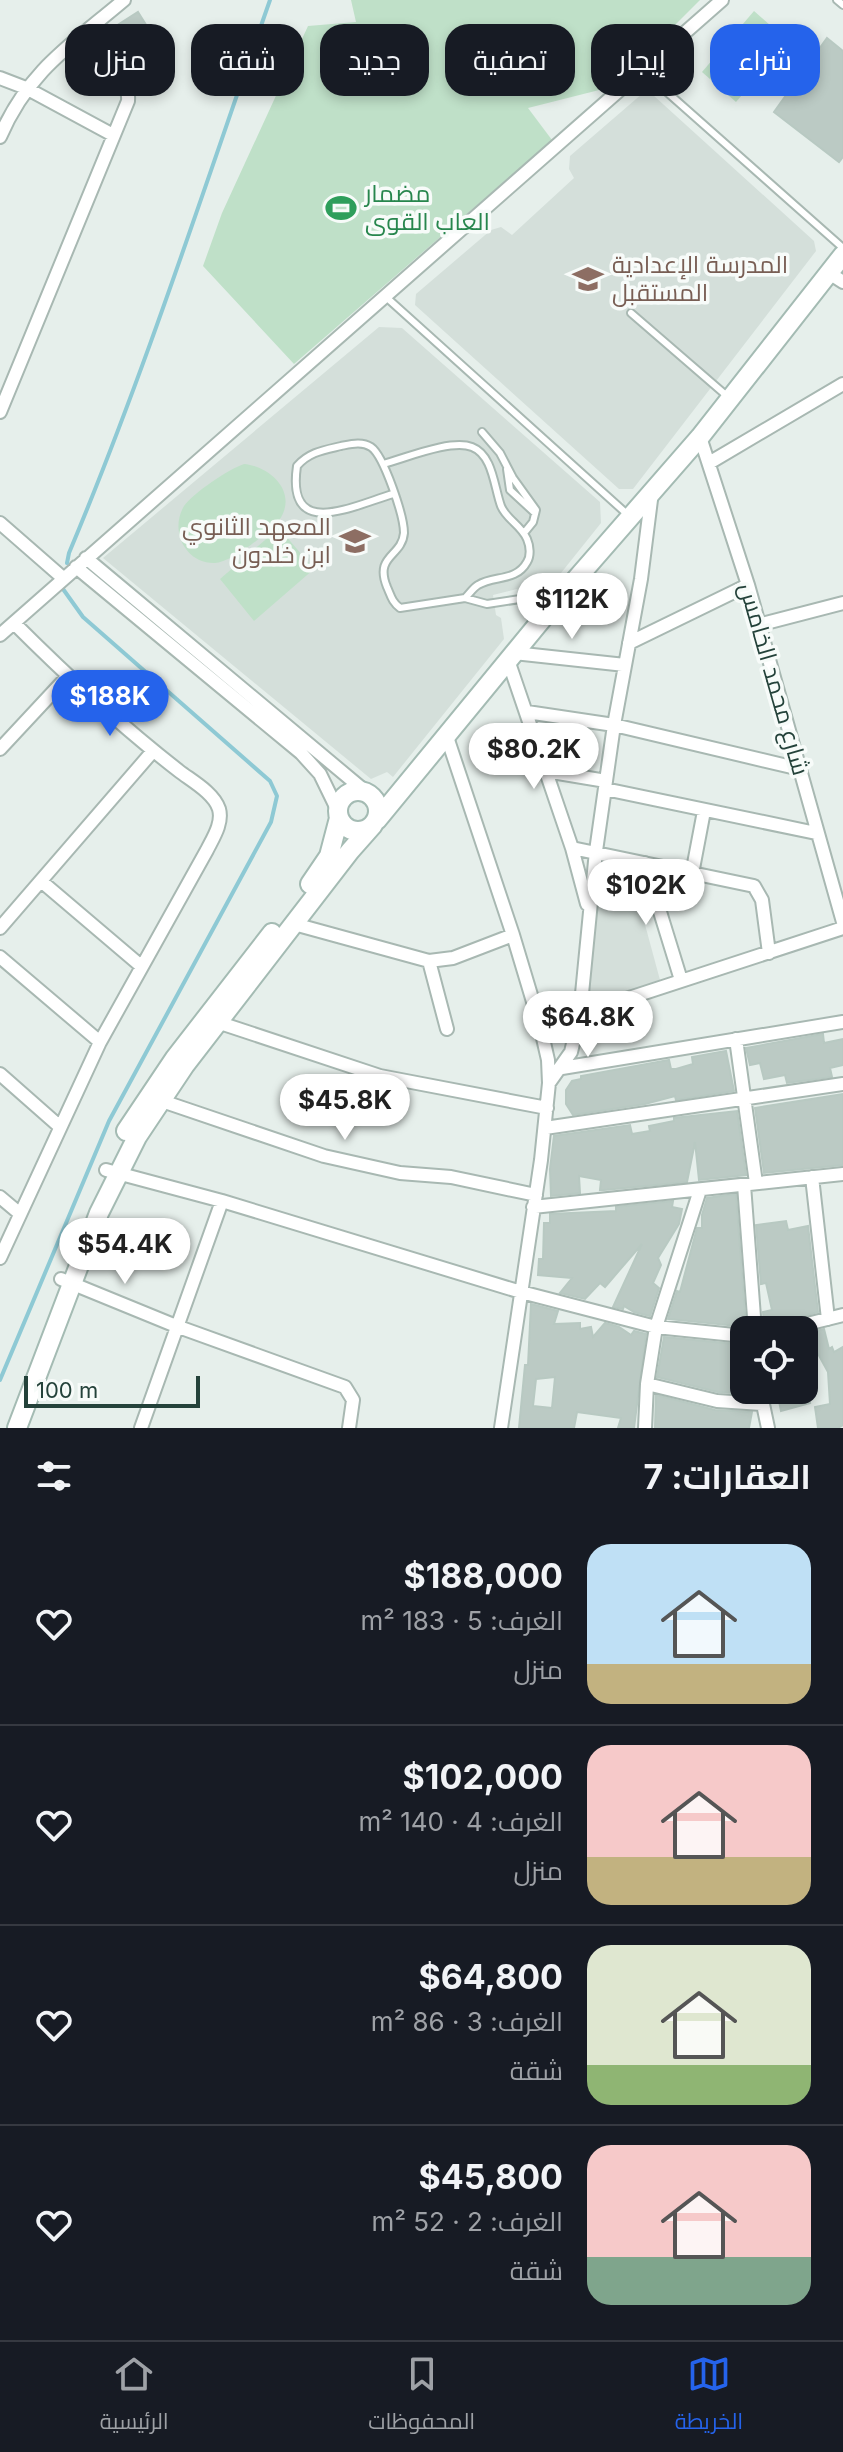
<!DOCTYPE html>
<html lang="ar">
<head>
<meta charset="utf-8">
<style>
	body { margin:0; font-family:Inter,Cairo,sans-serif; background:#20242c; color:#f1f3f6; direction:rtl; height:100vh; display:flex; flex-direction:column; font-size:30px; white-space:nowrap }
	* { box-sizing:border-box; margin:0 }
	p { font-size:26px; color:#9ea1a6 }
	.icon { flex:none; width:44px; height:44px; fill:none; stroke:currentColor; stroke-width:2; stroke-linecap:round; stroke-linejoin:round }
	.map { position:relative; height:1428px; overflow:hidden; direction:ltr }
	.details { display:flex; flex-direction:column; background:#171b24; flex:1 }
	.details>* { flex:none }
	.top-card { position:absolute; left:24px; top:24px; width:796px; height:72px; direction:rtl; display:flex; gap:16px }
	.controls { position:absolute; left:730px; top:1316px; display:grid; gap:16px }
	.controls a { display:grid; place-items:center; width:88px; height:88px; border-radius:16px; background:#171b24; box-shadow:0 4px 12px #0003; font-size:40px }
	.scale { position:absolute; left:24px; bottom:20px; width:176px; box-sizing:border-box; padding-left:8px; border:4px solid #24423a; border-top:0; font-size:22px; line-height:28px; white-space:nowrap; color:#24423a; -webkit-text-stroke:6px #f7fbf9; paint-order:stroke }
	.price { position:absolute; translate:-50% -68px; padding:0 18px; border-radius:28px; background:#fff; color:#222; font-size:26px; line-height:52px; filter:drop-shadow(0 2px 4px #0008) }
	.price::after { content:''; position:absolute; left:50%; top:48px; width:24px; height:18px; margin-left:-12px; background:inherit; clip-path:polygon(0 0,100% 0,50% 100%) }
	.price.active { background:#2563eb; color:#fff }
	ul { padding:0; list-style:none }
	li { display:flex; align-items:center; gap:24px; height:200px; padding:0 32px }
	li+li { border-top:2px solid #363941 }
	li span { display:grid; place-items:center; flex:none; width:224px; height:160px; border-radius:24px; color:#555 }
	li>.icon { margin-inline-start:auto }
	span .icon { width:96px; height:96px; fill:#fffc; stroke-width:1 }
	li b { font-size:34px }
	h2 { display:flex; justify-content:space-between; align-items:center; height:96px; padding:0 32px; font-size:34px }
	.chip { padding:0 28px; border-radius:24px; background:#171b24; box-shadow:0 4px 12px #0003; font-size:28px; line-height:72px }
	.chip.active { background:#2563eb; color:#fff }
	.dock { display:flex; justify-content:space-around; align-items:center; height:112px; border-top:2px solid #363941; background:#171b24; font-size:22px; color:#9ea1a6 }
	.dock a { display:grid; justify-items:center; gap:4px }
	.dock .active { color:#2563eb }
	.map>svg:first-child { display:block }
	.built { fill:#d4dfda }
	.green { fill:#bfe0c8 }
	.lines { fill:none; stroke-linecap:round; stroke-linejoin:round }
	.stream { stroke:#8ec9d4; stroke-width:4 }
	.building { fill:#bbcac4; stroke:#b8c9c2; stroke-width:2; fill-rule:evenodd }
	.lane-casing { stroke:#a8b8b2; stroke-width:10 }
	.street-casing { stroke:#a8b8b2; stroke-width:16 }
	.secondary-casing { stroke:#a4bbb3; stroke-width:22 }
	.lane { stroke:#fff; stroke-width:6 }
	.street { stroke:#fff; stroke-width:12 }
	.secondary { stroke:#fff; stroke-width:18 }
	.labels { text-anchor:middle; stroke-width:7; stroke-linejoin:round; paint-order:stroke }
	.leisure-label { font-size:24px; fill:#27864d; stroke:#f7fbf9; text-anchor:start }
	.education-label { font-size:24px; fill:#785e54; stroke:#f7fbf9; text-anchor:start }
	.street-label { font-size:24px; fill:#24423a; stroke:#f7fbf9 }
</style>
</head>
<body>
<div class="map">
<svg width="843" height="1428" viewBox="0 0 843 1428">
	<rect width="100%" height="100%" fill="#e6efeb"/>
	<!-- built -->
	<path class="built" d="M643 93 653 95 814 241 816 251 633 489H619L415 305 416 294 491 230 501 227 512 235 574 178 569 169 570 156Z
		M379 327 402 328 600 502 601 523 545 593 534 585 524 596 517 589 493 595 496 615 501 618 504 639 393 777 387 772 371 779 103 558Z
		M600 862 630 869 660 980 591 1004 584 999Z"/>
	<!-- green -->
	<path class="green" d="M351 0H700L660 40 641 44 646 58 615 86 528 108 552 140 294 364 203 266 222 213 308 26 356 22Z
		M754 11 788 41 736 102 702 72Z
		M244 464C269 466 298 491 280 519 271 531 231 563 215 563 186 564 169 531 184 506 193 493 229 469 244 464Z
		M279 528 314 569 254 621 220 579Z"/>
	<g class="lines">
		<!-- stream -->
		<path class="stream" d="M67 563 69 553C145 372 205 185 270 0
			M0 1380 109 1121 271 822 277 796 270 781 83 617 63 589"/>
	</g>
	<!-- building -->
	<path class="building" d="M138 12 148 28 127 41 116 26Z
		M827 38 843 51V157L839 162 774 112Z
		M823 1034 824 1043 843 1039V1065L830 1068 832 1077 787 1083 785 1075 764 1079 760 1063 750 1065 746 1048Z
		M726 1051 734 1091 676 1100 675 1096 645 1104 573 1115 566 1104V1090L572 1081 581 1079V1076L669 1060 671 1069H676L693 1064 692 1057Z
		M843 1094V1165L764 1173 755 1108Z
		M737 1111 746 1175 699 1180 695 1142 687 1182 604 1190H600L601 1180 579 1176 580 1193 551 1196 550 1169 554 1136 630 1125 632 1134 650 1131 649 1126 674 1121V1118Z
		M736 1194 746 1327 668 1319 677 1291 680 1292 697 1228H702V1215L707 1198Z
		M673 1201 672 1207 682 1209 679 1224 658 1258 661 1265 653 1283 659 1288 650 1316 634 1312 624 1306 623 1309 613 1307 642 1244 605 1287 600 1283 585 1299 560 1293 572 1278 538 1275 539 1259H543L544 1223H550V1214L616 1211V1207Z
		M786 1221 788 1230 808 1226 818 1312 764 1327 763 1312 772 1310 766 1283 761 1284 756 1225Z
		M531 1304 558 1311 554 1324 580 1323V1329L591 1327 593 1337 605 1323 619 1327 631 1335 634 1331 646 1334 634 1428H618L621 1418 577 1412 574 1428H519L525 1365H528ZM555 1377 552 1408 533 1406 536 1379Z
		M824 1329 829 1349 832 1347 834 1352 843 1347V1425L838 1428H818L815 1407 830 1404 828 1372 817 1352 804 1355V1345H808L805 1334Z
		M664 1337 744 1345V1390H751L752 1394 718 1392 657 1377Z
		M782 1390H807L810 1403 781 1411 779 1401 785 1399Z
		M656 1395 715 1410 752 1412 749 1428H655Z"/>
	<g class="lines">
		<!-- lane casing -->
		<g class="lane-casing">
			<path id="lane" d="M837 0 843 5
				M642 70 843 248
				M386 297 627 514
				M631 313 727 396
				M482 432 500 453 513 478 536 510 533 522 524 533
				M383 464C406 458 451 439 472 447 493 455 494 487 501 506 506 519 521 525 527 539 530 546 531 556 527 562 516 582 494 575 478 585 474 587 469 594 465 598
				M507 469 510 490 535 513
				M393 494C352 506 286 541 297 466 309 452 324 450 341 446 351 444 362 441 371 447 384 456 404 516 404 533 402 557 374 555 387 587 391 596 392 602 400 608L465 598 487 604 540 596 553 600"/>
		</g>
		<!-- street casing -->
		<g class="street-casing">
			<path id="street" d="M0 78 26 88 113 135
				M0 137C28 71 72 44 124 0
				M829 273 843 282
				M0 412 128 101C130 74 102 44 78 36
				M700 437 748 585 843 922
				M709 463 843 384
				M0 523 63 578
				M86 558 366 792
				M76 567 301 753 320 774 338 811
				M758 625 843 603
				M0 635 722 0
				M629 643 748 585
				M514 653 625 665
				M508 660 572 848 587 904
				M527 712 614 725 800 769
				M446 734 513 935 540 1025 548 1060 549 1083 541 1160 501 1428
				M0 749 68 676
				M546 771 606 781
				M605 789 816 833
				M572 848 754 886 762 900 769 953
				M645 863 681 980
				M692 874 704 811
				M41 881 141 966
				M294 924 429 961 453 958 513 935
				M0 928 153 751
				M0 957 100 1042
				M429 961 447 1029
				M214 1021 380 1076 547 1108
				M540 1025 580 1014 843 928
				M736 1039 756 1183
				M562 1068 843 1022
				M0 1074 59 1126
				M549 1083 571 1052 580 1014 596 851 614 725 641 579 652 492
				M156 1099 324 1156 400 1173 451 1177 536 1195
				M545 1128 843 1084
				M106 1170 222 1201 521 1292 656 1327 744 1336
				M812 1177 828 1319
				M744 1185 755 1330
				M0 1197 19 1213
				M533 1207 843 1174
				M0 1258 100 1042 207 850C213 838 223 823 219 809 214 793 192 781 179 771 121 726 66 675 14 623
				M61 1279 176 1326 345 1387 353 1400 349 1428
				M783 1330 843 1315
				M647 1384 717 1401 762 1404
				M760 1390 768 1428
				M141 1428 222 1201
				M645 1428 647 1384 656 1327 700 1190"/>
		</g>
		<!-- secondary casing -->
		<g class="secondary-casing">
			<path id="secondary" d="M338 811a20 20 0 1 1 40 0a20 20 0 1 1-40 0Z
				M377 820 557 601 700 437 843 255
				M310 884 329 856 339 818
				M126 1131 175 1058 272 933
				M17 1428 99 1213 137 1137 185 1065 350 851 373 825"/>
		</g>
		<!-- lane -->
		<use href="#lane" class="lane"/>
		<!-- street -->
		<use href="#street" class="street"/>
		<!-- secondary -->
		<use href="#secondary" class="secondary"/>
	</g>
	<!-- icons -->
	<defs>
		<g id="stadium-bare" transform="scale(2.4)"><path d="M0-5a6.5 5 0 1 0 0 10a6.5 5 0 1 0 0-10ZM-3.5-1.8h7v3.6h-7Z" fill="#2e9e5b" stroke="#f7fbf9" stroke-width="2.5" paint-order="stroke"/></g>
		<g id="school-bare" transform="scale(2.4)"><path d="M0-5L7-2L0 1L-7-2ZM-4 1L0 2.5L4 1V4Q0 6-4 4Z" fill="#8d6e63" stroke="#f7fbf9" stroke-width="2.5" paint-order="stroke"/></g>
	</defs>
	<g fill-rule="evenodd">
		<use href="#stadium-bare" x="341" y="208"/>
		<use href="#school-bare" x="588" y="279"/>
		<use href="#school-bare" x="355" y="541"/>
	</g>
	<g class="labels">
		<!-- leisure labels -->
		<g class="leisure-label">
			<text x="365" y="202">مضمار<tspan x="365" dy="28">العاب القوى</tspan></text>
		</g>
		<!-- education labels -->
		<g class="education-label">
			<text x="612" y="273">المدرسة الإعدادية<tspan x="612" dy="28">المستقبل</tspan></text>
			<text x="331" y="535" text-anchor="end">المعهد الثانوي<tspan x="331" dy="28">ابن خلدون</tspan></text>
		</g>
		<!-- street labels -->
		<g class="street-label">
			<text transform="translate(774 679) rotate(74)" y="8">شارع محمد الخامس</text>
		</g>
	</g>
</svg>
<div class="controls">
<a><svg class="icon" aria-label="locate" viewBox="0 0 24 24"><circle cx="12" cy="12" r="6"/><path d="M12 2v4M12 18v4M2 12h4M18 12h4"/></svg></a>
</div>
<div class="scale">100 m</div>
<b class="price" style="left:572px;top:641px">$112K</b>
<b class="price active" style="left:110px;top:738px">$188K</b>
<b class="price" style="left:534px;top:791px">$80.2K</b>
<b class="price" style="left:646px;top:927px">$102K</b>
<b class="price" style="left:588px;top:1059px">$64.8K</b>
<b class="price" style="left:345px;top:1142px">$45.8K</b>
<b class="price" style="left:125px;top:1286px">$54.4K</b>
<div class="top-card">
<a class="chip active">شراء</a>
<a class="chip">إيجار</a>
<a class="chip">تصفية</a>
<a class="chip">جديد</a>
<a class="chip">شقة</a>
<a class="chip">منزل</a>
</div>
</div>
<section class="details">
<h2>العقارات: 7<svg class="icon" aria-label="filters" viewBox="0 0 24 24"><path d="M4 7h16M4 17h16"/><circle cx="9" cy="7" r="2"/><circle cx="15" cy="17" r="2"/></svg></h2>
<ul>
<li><span style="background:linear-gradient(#bfe0f5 75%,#c2b280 0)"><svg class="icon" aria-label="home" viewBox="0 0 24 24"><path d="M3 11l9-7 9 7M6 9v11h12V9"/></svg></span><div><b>$188,000</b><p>الغرف: 5 · 183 m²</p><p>منزل</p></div><svg class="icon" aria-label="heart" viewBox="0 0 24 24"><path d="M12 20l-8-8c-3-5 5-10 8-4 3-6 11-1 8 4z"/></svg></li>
<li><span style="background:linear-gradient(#f6c9c9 70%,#c2b280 0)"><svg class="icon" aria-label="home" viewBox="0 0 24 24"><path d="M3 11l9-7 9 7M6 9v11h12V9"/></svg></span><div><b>$102,000</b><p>الغرف: 4 · 140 m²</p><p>منزل</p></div><svg class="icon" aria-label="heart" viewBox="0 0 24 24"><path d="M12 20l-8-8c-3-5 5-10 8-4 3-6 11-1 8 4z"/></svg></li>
<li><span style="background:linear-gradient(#dfe7d0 75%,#8fb573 0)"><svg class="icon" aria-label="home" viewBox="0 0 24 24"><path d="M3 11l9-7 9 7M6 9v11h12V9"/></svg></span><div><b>$64,800</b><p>الغرف: 3 · 86 m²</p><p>شقة</p></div><svg class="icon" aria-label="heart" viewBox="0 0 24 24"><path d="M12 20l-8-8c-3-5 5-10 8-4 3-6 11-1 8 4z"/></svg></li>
<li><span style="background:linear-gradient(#f6c9c9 70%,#7fa58c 0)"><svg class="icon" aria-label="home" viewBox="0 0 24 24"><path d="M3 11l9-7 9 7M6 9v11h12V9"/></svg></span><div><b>$45,800</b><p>الغرف: 2 · 52 m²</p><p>شقة</p></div><svg class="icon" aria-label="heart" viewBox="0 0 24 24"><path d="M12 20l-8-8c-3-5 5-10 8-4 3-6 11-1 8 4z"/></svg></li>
</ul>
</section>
<nav class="dock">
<a class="active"><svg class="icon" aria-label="map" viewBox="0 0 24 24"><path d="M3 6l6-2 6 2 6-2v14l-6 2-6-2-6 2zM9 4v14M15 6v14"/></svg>الخريطة</a>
<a><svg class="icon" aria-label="saved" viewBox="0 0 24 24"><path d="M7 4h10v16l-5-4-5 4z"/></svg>المحفوظات</a>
<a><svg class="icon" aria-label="home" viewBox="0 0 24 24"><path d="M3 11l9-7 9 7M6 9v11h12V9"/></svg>الرئيسية</a>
</nav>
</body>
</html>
